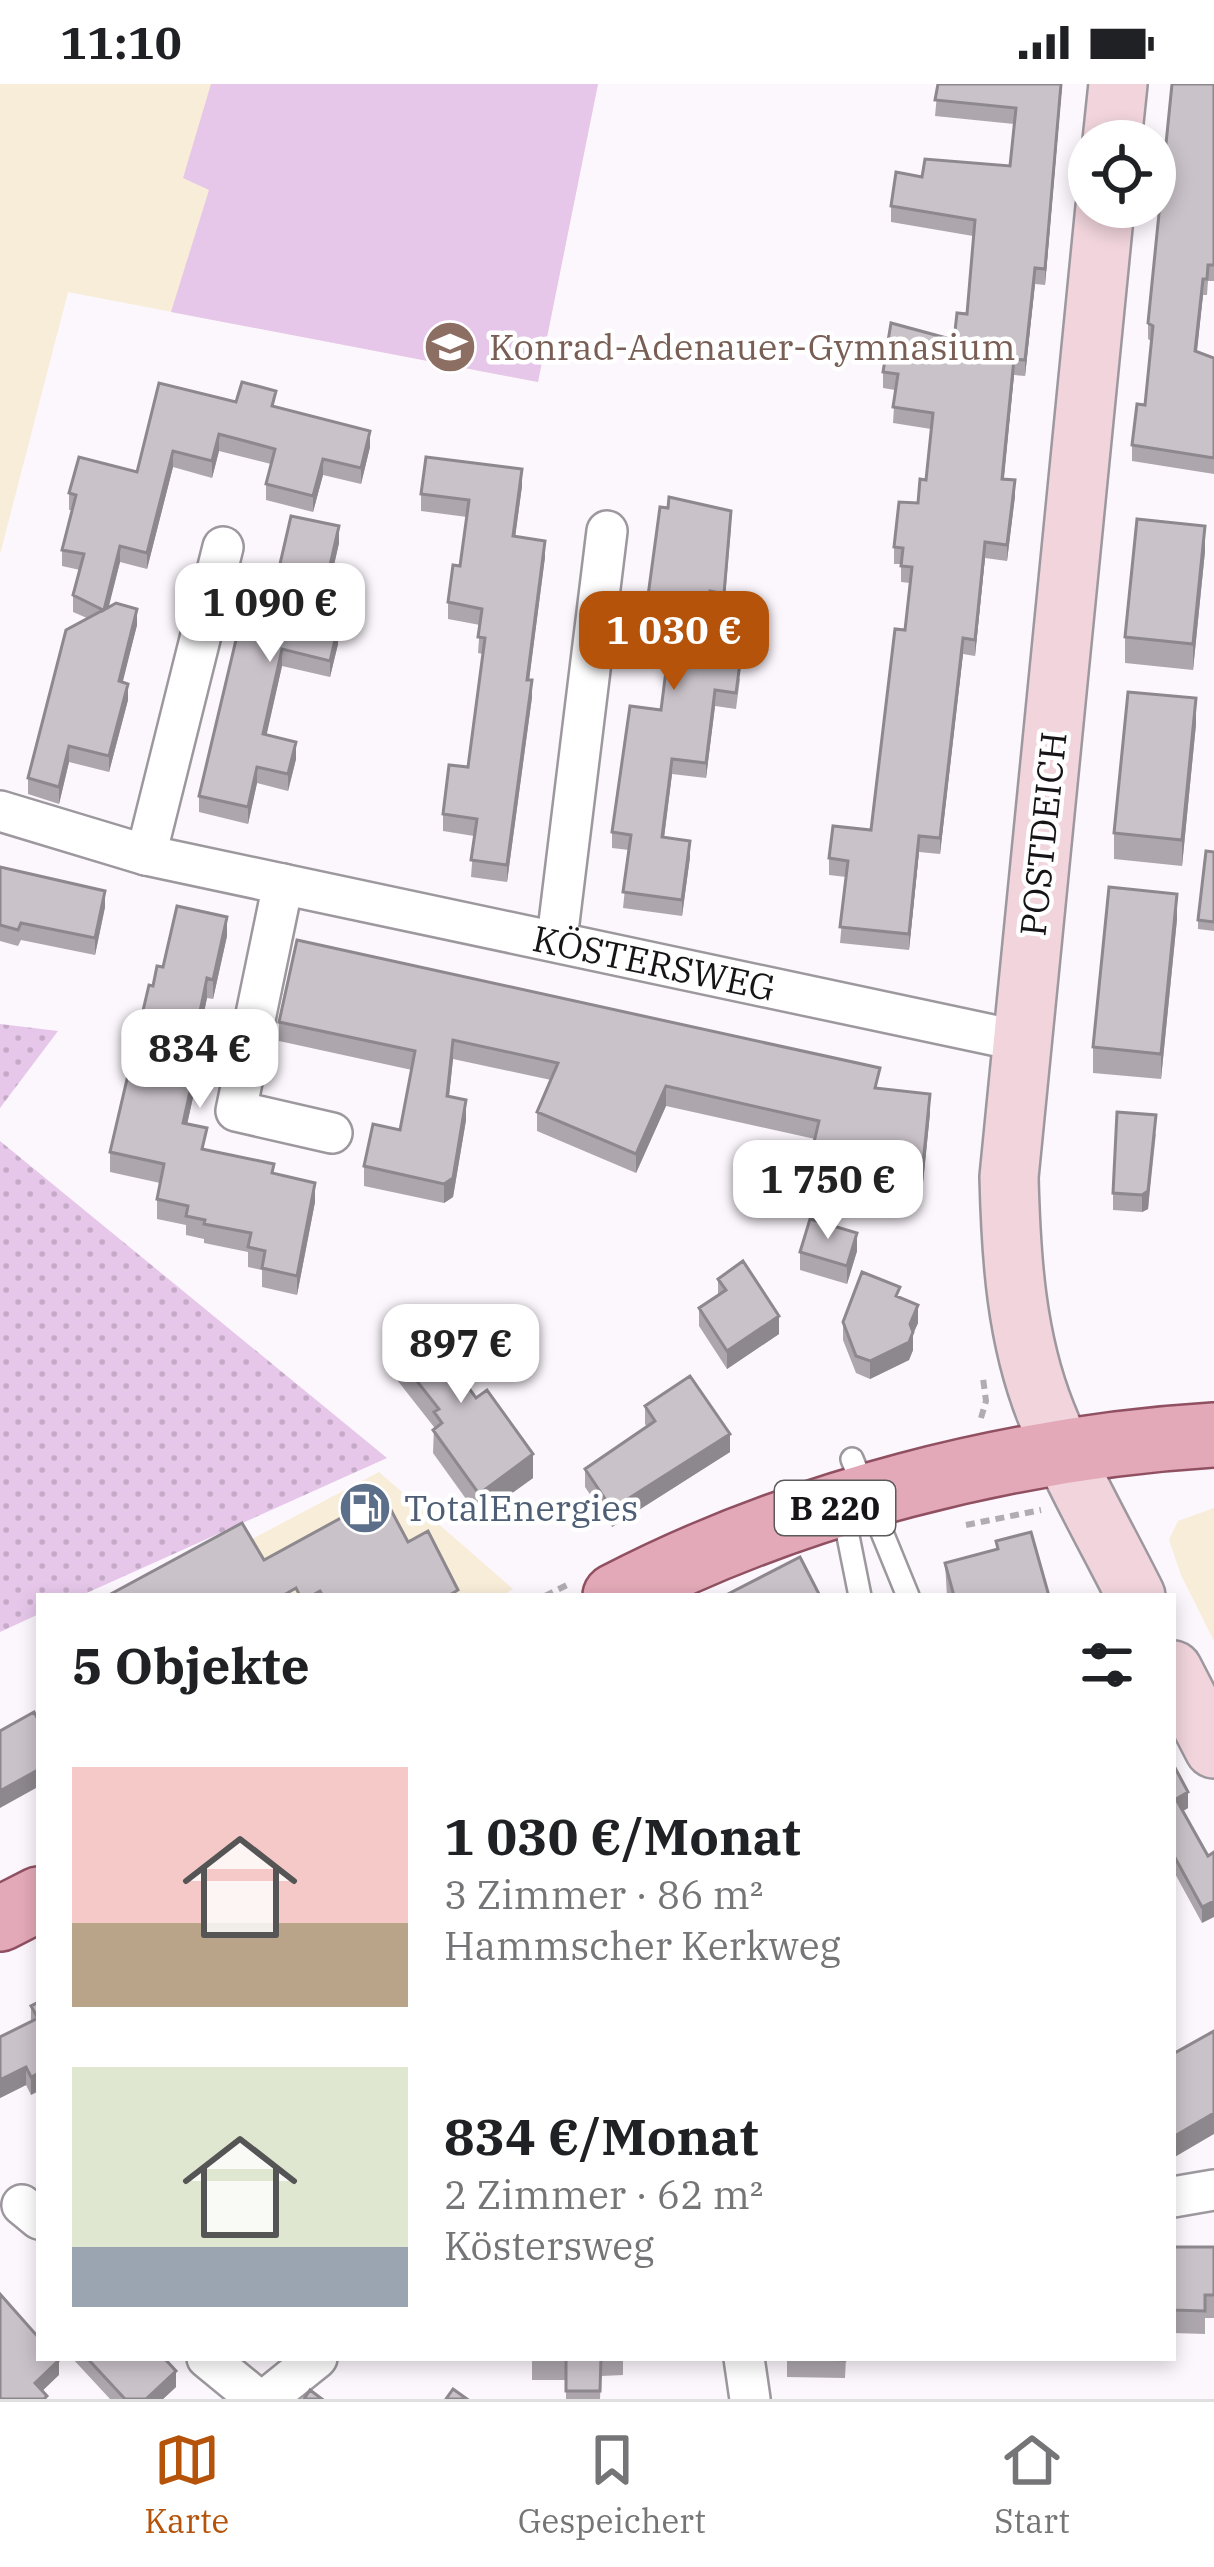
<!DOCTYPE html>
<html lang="de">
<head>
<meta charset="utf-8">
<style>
	body { margin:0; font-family:"IBM Plex Serif",serif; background:#f6f6f6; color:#202124; height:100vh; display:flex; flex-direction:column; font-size:45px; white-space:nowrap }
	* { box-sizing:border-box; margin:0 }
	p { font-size:39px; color:#757577 }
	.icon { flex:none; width:66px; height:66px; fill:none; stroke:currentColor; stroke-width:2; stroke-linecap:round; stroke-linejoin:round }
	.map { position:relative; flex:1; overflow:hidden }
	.drawer { position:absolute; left:36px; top:1509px; width:1140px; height:768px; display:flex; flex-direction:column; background:#fff; border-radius:0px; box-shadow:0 6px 18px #0003 }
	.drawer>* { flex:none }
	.tools { position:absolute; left:1068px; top:36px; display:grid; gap:24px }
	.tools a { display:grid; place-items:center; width:108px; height:108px; border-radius:50%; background:#fff; box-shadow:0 6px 18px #0003; font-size:60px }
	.price { position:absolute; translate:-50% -102px; padding:0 27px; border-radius:24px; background:#fff; color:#222; font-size:39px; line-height:78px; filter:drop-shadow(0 3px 6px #0008) }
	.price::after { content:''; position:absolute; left:50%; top:72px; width:36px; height:27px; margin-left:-18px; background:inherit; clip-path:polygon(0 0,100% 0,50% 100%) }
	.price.selected { background:#b45309; color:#fff }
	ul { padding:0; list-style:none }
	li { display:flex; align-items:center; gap:36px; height:300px; padding:0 36px }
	li span { display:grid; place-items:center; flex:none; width:336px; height:240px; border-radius:0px; color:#555 }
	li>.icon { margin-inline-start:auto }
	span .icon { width:144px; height:144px; fill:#fffc; stroke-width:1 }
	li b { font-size:51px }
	h2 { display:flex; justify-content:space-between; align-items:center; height:144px; padding:0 36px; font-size:51px }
	.status { display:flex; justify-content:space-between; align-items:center; height:84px; padding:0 60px; background:#fff; direction:ltr }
	.status svg { height:33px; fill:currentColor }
	.dock { display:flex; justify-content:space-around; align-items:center; height:168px; border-top:3px solid #e0e0e0; background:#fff; font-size:33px; color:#757577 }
	.dock a { display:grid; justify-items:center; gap:6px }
	.dock .selected { color:#b45309 }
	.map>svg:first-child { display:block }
	.commercial { fill:#f7edd8 }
	.grass { fill:url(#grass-dots) }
	.pitch { fill:#e6c7ea }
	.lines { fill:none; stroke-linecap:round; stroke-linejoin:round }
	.lane-casing { stroke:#9d979e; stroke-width:26 }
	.street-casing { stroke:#9d979e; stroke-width:44 }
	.secondary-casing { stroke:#9d979e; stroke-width:62 }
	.primary-casing { stroke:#905061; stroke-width:68 }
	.path { stroke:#b1acb1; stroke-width:6; stroke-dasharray:9 6; stroke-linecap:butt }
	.lane { stroke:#fff; stroke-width:21 }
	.street { stroke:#fff; stroke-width:39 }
	.secondary { stroke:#f1d4dc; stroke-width:57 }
	.primary { stroke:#e3a9b8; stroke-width:63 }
	.wall { fill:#ada7ad }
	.shaded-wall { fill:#8d888d }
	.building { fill:#c9c2c9; stroke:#8d888d; stroke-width:3 }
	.labels { text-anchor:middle; stroke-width:9; stroke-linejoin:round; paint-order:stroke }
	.shield { fill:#fff; stroke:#5c5a5c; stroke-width:3 }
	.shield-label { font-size:33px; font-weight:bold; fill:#161416 }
	.education-label { font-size:36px; fill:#785e54; stroke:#fff; text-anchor:start }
	.street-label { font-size:36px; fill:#161416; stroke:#fff }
	.service-label { font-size:36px; fill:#4e5e75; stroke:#fff; text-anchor:start }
</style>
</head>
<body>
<div class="status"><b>11:10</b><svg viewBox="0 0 49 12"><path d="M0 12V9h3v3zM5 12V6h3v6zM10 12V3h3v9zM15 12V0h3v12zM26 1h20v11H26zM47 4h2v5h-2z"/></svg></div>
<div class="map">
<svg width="1214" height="2315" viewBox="0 0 1214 2315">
	<defs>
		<pattern id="grass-dots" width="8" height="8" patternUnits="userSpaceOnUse" patternTransform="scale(3)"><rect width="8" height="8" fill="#e6c7ea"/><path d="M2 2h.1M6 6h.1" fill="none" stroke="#c5aac8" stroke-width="1.8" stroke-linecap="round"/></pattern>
	</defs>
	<rect width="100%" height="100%" fill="#fcf6fd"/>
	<!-- commercial -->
	<path class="commercial" d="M0 0H598L538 298 68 208 0 470Z
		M379 1388 513 1505 501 1512H239L218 1473Z
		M1214 1424V1557L1181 1491 1169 1456 1178 1437Z"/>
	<!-- grass -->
	<path class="grass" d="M0 940 58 947 0 1024Z
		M0 1057 387 1374 80 1512H39V1530L0 1548Z"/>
	<!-- pitch -->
	<path class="pitch" d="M211 0H598L538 298 171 228 209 106 183 94Z"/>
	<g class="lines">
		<!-- lane casing -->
		<g class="lane-casing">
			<path id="lane" d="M852 1375 908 1512
				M843 1427 860 1512"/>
		</g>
		<!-- street casing -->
		<g class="street-casing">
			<g id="street">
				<path id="s1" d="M0 727 146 771 997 952 1024 954"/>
				<path d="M146 771 223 463"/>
				<path d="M283 800 236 1027 332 1049"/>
				<path d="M557 855 607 447"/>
				<path d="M1173 2113 1214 2106"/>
				<path d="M22 2121 39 2135"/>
				<path d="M207 2274 257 2315"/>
				<path d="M744 2274 750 2315"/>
				<path d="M266 2315 317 2274"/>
			</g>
		</g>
		<!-- secondary casing -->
		<g class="secondary-casing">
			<path id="secondary" d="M1112 57 1118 0
				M1105 123 1009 1093C1011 1173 1016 1254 1046 1329 1071 1392 1106 1452 1136 1512
				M1173 1586 1214 1665"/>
		</g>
		<!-- primary casing -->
		<g class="primary-casing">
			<path id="primary" d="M615 1512C793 1419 1014 1363 1214 1351
				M0 1835 39 1815"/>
		</g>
		<!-- path -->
		<path class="path" d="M981 1334 986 1317 983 1294
			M966 1441 1041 1426
			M545 1512 567 1501"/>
		<!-- lane -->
		<use href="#lane" class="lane"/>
		<!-- street -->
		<use href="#street" class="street"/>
		<!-- secondary -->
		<use href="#secondary" class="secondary"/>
		<!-- primary -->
		<use href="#primary" class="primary"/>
	</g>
	<!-- wall -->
	<path class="wall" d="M938 0H1062L1045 201 1035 200 1025 292 1014 291 1004 395 1015 412 1007 477 985 474 975 572 963 570 940 770 919 768 909 866 840 859 846 793 829 791V774L871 746 905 546 910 499 901 498V480H894V463L918 419 926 396 931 345 893 339 895 306 883 304V288L954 256 967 230 973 152 891 138V122L922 93 1010 82 1014 40 935 32Z
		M1214 0V197H1208L1207 211H1203L1197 268 1214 274V390L1132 377V361L1145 321 1151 257 1148 255V239Z
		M236 318 276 323 370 363 361 400 323 391 313 428 266 416V400L271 380 219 367 212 394 173 383 147 485 120 478 108 523 137 541 122 598 128 616 109 688 69 678 59 720 28 710V694L87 534 73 528V511L80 486 62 482V466L72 426H69V409L137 388Z
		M522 402 515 453 545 473 529 596 532 613 507 798 471 793 474 752 443 747V730L468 683 483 570 478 569 480 541 448 535V518L460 482 467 433 421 427V410Z
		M731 443 724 525 710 523 703 574 740 595 736 625 715 622 706 694 672 690 664 754 690 773 682 832 623 824 629 766 612 764V748L661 626 666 587 663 586 665 553 645 550V534Z
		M339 459 321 539 338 560 330 593 282 582 266 651 296 675 288 707 257 699 248 740 199 728V712L246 541 269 528Z
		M1205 467 1193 586 1125 579V553Z
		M1196 640 1182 782 1114 775V749Z
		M1214 768V847L1198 845V836Z
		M0 783 105 823 95 871 21 856 18 862 0 857Z
		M1177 835 1161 995 1093 989V963Z
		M227 852 213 915 207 914 194 975 197 995 187 1040 206 1066 274 1090 315 1118 297 1211 262 1203V1186L248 1183V1168L204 1159V1155L186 1151V1141L157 1135V1115L160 1099 110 1088V1068L163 883Z
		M297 856 880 1005 930 1029 922 1109 891 1106 890 1114 836 1103 803 1124 815 1055 666 1022 636 1089 537 1047V1028L551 996 453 975 449 1012 466 1036 453 1113 444 1119 364 1102V1082L400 1046 412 986 279 957V938Z
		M1156 1049 1148 1125 1142 1128 1113 1126V1109Z
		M857 1167 847 1200 800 1186V1168Z
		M718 1195 779 1250 727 1285 699 1242V1224L718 1211Z
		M900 1214 918 1239 913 1250V1266L909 1276 870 1295 856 1289 843 1256V1238Z
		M390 1263 464 1271 452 1281 533 1394 479 1433 433 1369 434 1343 390 1287Z
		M645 1322 730 1368 612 1443 585 1403V1385L647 1343 645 1340Z
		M996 1457 1049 1512H947L945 1479 996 1466Z
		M1173 1680 1188 1724 1183 1727 1208 1772 1202 1839 1173 1786Z
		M39 1918 31 2011 26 2001 0 2014V1953L31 1937V1922Z
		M1173 2163H1214V2234H1205V2250L1173 2249Z
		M72 2274H164L176 2303 163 2315H110Z
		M532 2274H623V2291L601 2292 600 2315H566V2296H532Z
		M787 2274H846L845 2294 787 2293Z"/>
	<!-- shaded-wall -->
	<path class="shaded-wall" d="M1061 0H1062L1045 201V185Z
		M1035 184V200L1025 292V276Z
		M1203 195V211L1195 283V267Z
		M1014 275V291L1002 411V395Z
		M370 347V363L361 400V384Z
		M219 350V367L212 394V377Z
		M173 367V383L147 485V469Z
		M323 375V391L313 428V412Z
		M522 385V402L513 469V452Z
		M1015 396V412L1007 477V461Z
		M339 442V459L317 555V538Z
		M1205 442V467L1193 586V560Z
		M545 457V473L527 612V596Z
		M985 458V474L975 572V556Z
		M120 462V478L104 542V526Z
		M710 507V523L700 590V574Z
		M137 525V541L119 613V597Z
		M338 543V560L330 593V577Z
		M963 554V570L940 770V754Z
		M282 565V582L263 667V650Z
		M532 596V613L507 798V781Z
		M128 600V616L109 688V672Z
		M715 606V622L706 694V679Z
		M1196 614V640L1182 782V756Z
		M296 658V675L288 707V690Z
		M69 662V678L59 720V703Z
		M672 675V690L662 769V753Z
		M257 683V699L248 740V723Z
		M919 752V768L909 866V850Z
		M690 757V773L682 832V816Z
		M105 807V823L95 871V854Z
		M1177 810V835L1161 995V970Z
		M227 833V852L213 915V896Z
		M207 894V914L190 994V975Z
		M453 956V975L447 1031V1012Z
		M197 976V995L183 1059V1039Z
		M666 1002V1022L636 1089V1070Z
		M930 1010V1029L922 1109V1090Z
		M466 1016V1036L453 1113 444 1119V1100Z
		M1156 1031 1148 1125 1142 1128V1111Z
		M836 1084V1103L803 1124V1105Z
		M315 1099V1118L297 1211V1192Z
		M857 1149V1167L847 1200V1182Z
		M918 1221V1239L913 1250V1266L909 1276 870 1295V1277L910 1240Z
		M779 1232V1250L727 1285V1267Z
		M464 1248V1271L441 1289V1266Z
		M730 1350V1368L612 1443V1425Z
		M533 1370V1394L479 1433V1410Z
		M36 1687V1704L0 1724V1707Z
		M1188 1708V1724L1176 1731V1715Z
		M1214 1817V1833L1202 1839V1823Z
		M26 1983V2001L0 2014V1996Z
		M39 1989V2007L31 2011V1993Z
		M1214 2029V2050L1173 2074V2053Z
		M59 2276V2291L35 2314V2299Z
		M176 2287V2303L163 2315H146Z"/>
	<!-- building -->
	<path class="building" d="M938 0H1061L1045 185 1035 184 1025 276 1014 275 1002 395 1015 396 1007 461 985 458 975 556 963 554 940 754 919 752 909 850 840 843 848 777 829 774 833 742 871 746 895 545 905 546 912 483 901 482 903 464 894 463 899 418 918 419 920 395 926 396 933 329 893 323 898 290 883 288 891 239 954 256 957 229 967 230 975 136 891 122 896 88 922 93 925 75 1010 82 1016 24 935 16Z
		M1172 0H1214V181H1208L1207 195H1203L1195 267 1214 274V374L1132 361 1137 320 1145 321 1153 242 1148 239Z
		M242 298 276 307 272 322 370 347 361 384 323 375 313 412 266 400 275 365 219 350 212 377 173 367 147 469 120 462 104 526 116 519 137 525 119 597 128 600 109 672 69 662 59 703 28 694 66 546 103 526 73 511 84 470 62 466 76 411 69 409 79 373 137 388 159 299 236 318Z
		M426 373 522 385 513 452 545 457 527 596H532L507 781 471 776 477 735 443 730 449 681 468 683 485 554 478 553 482 525 448 518 453 481 460 482 469 416 421 410Z
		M669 413 731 427 724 510 710 507 700 574 740 579 736 609 715 606 706 679 672 675 662 753 690 757 682 816 623 808 631 751 612 748 630 622 661 626 668 571 663 570 668 538 645 534 660 423 668 424Z
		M291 432 339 442 317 538 338 543 330 577 282 565 263 650 296 658 288 690 257 683 248 723 199 712 240 539 246 541 250 523 269 528Z
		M1137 435 1205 442 1193 560 1125 553Z
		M1128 608 1196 614 1182 756 1114 749Z
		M1206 767 1214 768V838L1198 836Z
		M0 783 105 807 95 854 21 839 18 846 0 841Z
		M1109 803 1177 810 1161 970 1093 963Z
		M177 822 227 833 213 896 207 894 190 975 197 976 183 1039 207 1044 202 1065 274 1080 272 1089 315 1099 297 1192 262 1184 265 1167 248 1163 251 1149 204 1140 205 1136 186 1132 188 1122 157 1115 164 1080 110 1068 149 901 153 902 157 882 163 883Z
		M297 856 880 984 875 1004 930 1010 922 1090 891 1087 890 1095 836 1084 803 1105 819 1037 666 1002 636 1070 537 1028 558 979 453 956 447 1012 466 1016 453 1094 444 1100 364 1082 373 1040 400 1046 415 967 279 938Z
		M1117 1028 1156 1031 1148 1107 1142 1111 1113 1109Z
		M810 1135 857 1149 847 1182 800 1168Z
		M743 1177 779 1232 727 1267 699 1224 726 1206 718 1195Z
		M862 1188 900 1203 896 1212 918 1221 910 1240 913 1248 909 1258 870 1277 856 1272 843 1238Z
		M444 1222 464 1248 441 1266 476 1314 487 1306 533 1370 479 1410 433 1346 442 1339 434 1328 439 1325 390 1263Z
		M690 1292 730 1350 612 1425 585 1385 655 1337 645 1322Z
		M383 1411 408 1458 428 1447 458 1506 448 1512H323L320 1507 311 1512H300L296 1504 282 1512H107L242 1439 264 1476Z
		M1031 1448 1049 1512H954L945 1479 998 1465 996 1457Z
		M800 1473 820 1512H724Z
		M34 1628 39 1637V1692L36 1687 0 1707V1647Z
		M1173 1680 1188 1708 1176 1715 1208 1772 1214 1768V1817L1202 1823 1173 1770Z
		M39 1918V1989L31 1993 26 1983 0 1996V1953L38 1934 31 1922Z
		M1214 1947V2029L1173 2053V1970Z
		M1173 2163H1214V2211H1205V2227L1173 2226Z
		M0 2210 39 2254V2274H57L59 2276 35 2299 47 2312 44 2315H0Z
		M87 2274H164L176 2287 146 2315H125Z
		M532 2274H601L600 2307H566V2275Z
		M787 2274H845V2276Z
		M453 2305 467 2315H446Z
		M310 2306 322 2315H304Z"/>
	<!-- icons -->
	<defs>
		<g id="school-disc" transform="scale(2.7)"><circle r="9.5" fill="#8d6e63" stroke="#fff"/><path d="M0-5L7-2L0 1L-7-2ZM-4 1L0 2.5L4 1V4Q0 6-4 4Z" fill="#fff"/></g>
		<g id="fuel-disc" transform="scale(2.7)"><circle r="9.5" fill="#5c6f8a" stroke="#fff"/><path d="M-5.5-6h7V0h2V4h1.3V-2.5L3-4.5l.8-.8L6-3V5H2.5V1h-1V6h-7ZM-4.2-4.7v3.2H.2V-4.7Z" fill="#fff"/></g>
	</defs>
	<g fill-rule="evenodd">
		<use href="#school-disc" x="450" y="263"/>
		<use href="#fuel-disc" x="365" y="1424"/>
	</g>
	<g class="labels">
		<!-- shield labels -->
		<rect class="shield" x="775" y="1397" width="120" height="54" rx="9"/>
		<g class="shield-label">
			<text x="835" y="1436">B 220</text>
		</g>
		<!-- education labels -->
		<g class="education-label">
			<text x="489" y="276">Konrad-Adenauer-Gymnasium</text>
		</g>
		<!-- street labels -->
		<g class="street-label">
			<text transform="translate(1043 750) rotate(-84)" y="13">POSTDEICH</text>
			<text dy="13" stroke="none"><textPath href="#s1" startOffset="672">KÖSTERSWEG</textPath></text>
		</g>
		<!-- service labels -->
		<g class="service-label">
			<text x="404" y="1437">TotalEnergies</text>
		</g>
	</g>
</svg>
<div class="tools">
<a><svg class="icon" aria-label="locate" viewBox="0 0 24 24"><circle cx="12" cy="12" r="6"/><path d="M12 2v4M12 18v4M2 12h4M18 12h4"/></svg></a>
</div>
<b class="price" style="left:270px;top:581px">1 090 €</b>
<b class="price selected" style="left:674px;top:609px">1 030 €</b>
<b class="price" style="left:200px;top:1027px">834 €</b>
<b class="price" style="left:828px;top:1158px">1 750 €</b>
<b class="price" style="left:461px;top:1322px">897 €</b>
<section class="drawer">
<h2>5 Objekte<svg class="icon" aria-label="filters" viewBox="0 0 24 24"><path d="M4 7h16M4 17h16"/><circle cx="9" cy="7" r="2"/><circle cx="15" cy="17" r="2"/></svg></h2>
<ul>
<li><span style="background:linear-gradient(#f6c9c9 65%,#b9a48a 0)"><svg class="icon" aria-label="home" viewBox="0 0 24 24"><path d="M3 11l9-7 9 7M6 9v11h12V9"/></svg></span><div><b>1 030 €/Monat</b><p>3 Zimmer · 86 m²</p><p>Hammscher Kerkweg</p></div></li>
<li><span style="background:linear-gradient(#dfe7d0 75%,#9aa5b1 0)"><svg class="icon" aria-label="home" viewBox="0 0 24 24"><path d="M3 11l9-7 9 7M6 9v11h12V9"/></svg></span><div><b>834 €/Monat</b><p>2 Zimmer · 62 m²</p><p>Köstersweg</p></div></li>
</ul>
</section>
</div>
<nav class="dock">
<a class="selected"><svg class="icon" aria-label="map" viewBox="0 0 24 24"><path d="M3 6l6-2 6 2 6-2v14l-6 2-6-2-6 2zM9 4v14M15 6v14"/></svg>Karte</a>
<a><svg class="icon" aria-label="saved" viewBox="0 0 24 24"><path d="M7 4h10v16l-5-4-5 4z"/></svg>Gespeichert</a>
<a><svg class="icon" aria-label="home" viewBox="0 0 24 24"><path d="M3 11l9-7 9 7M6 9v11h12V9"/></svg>Start</a>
</nav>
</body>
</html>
